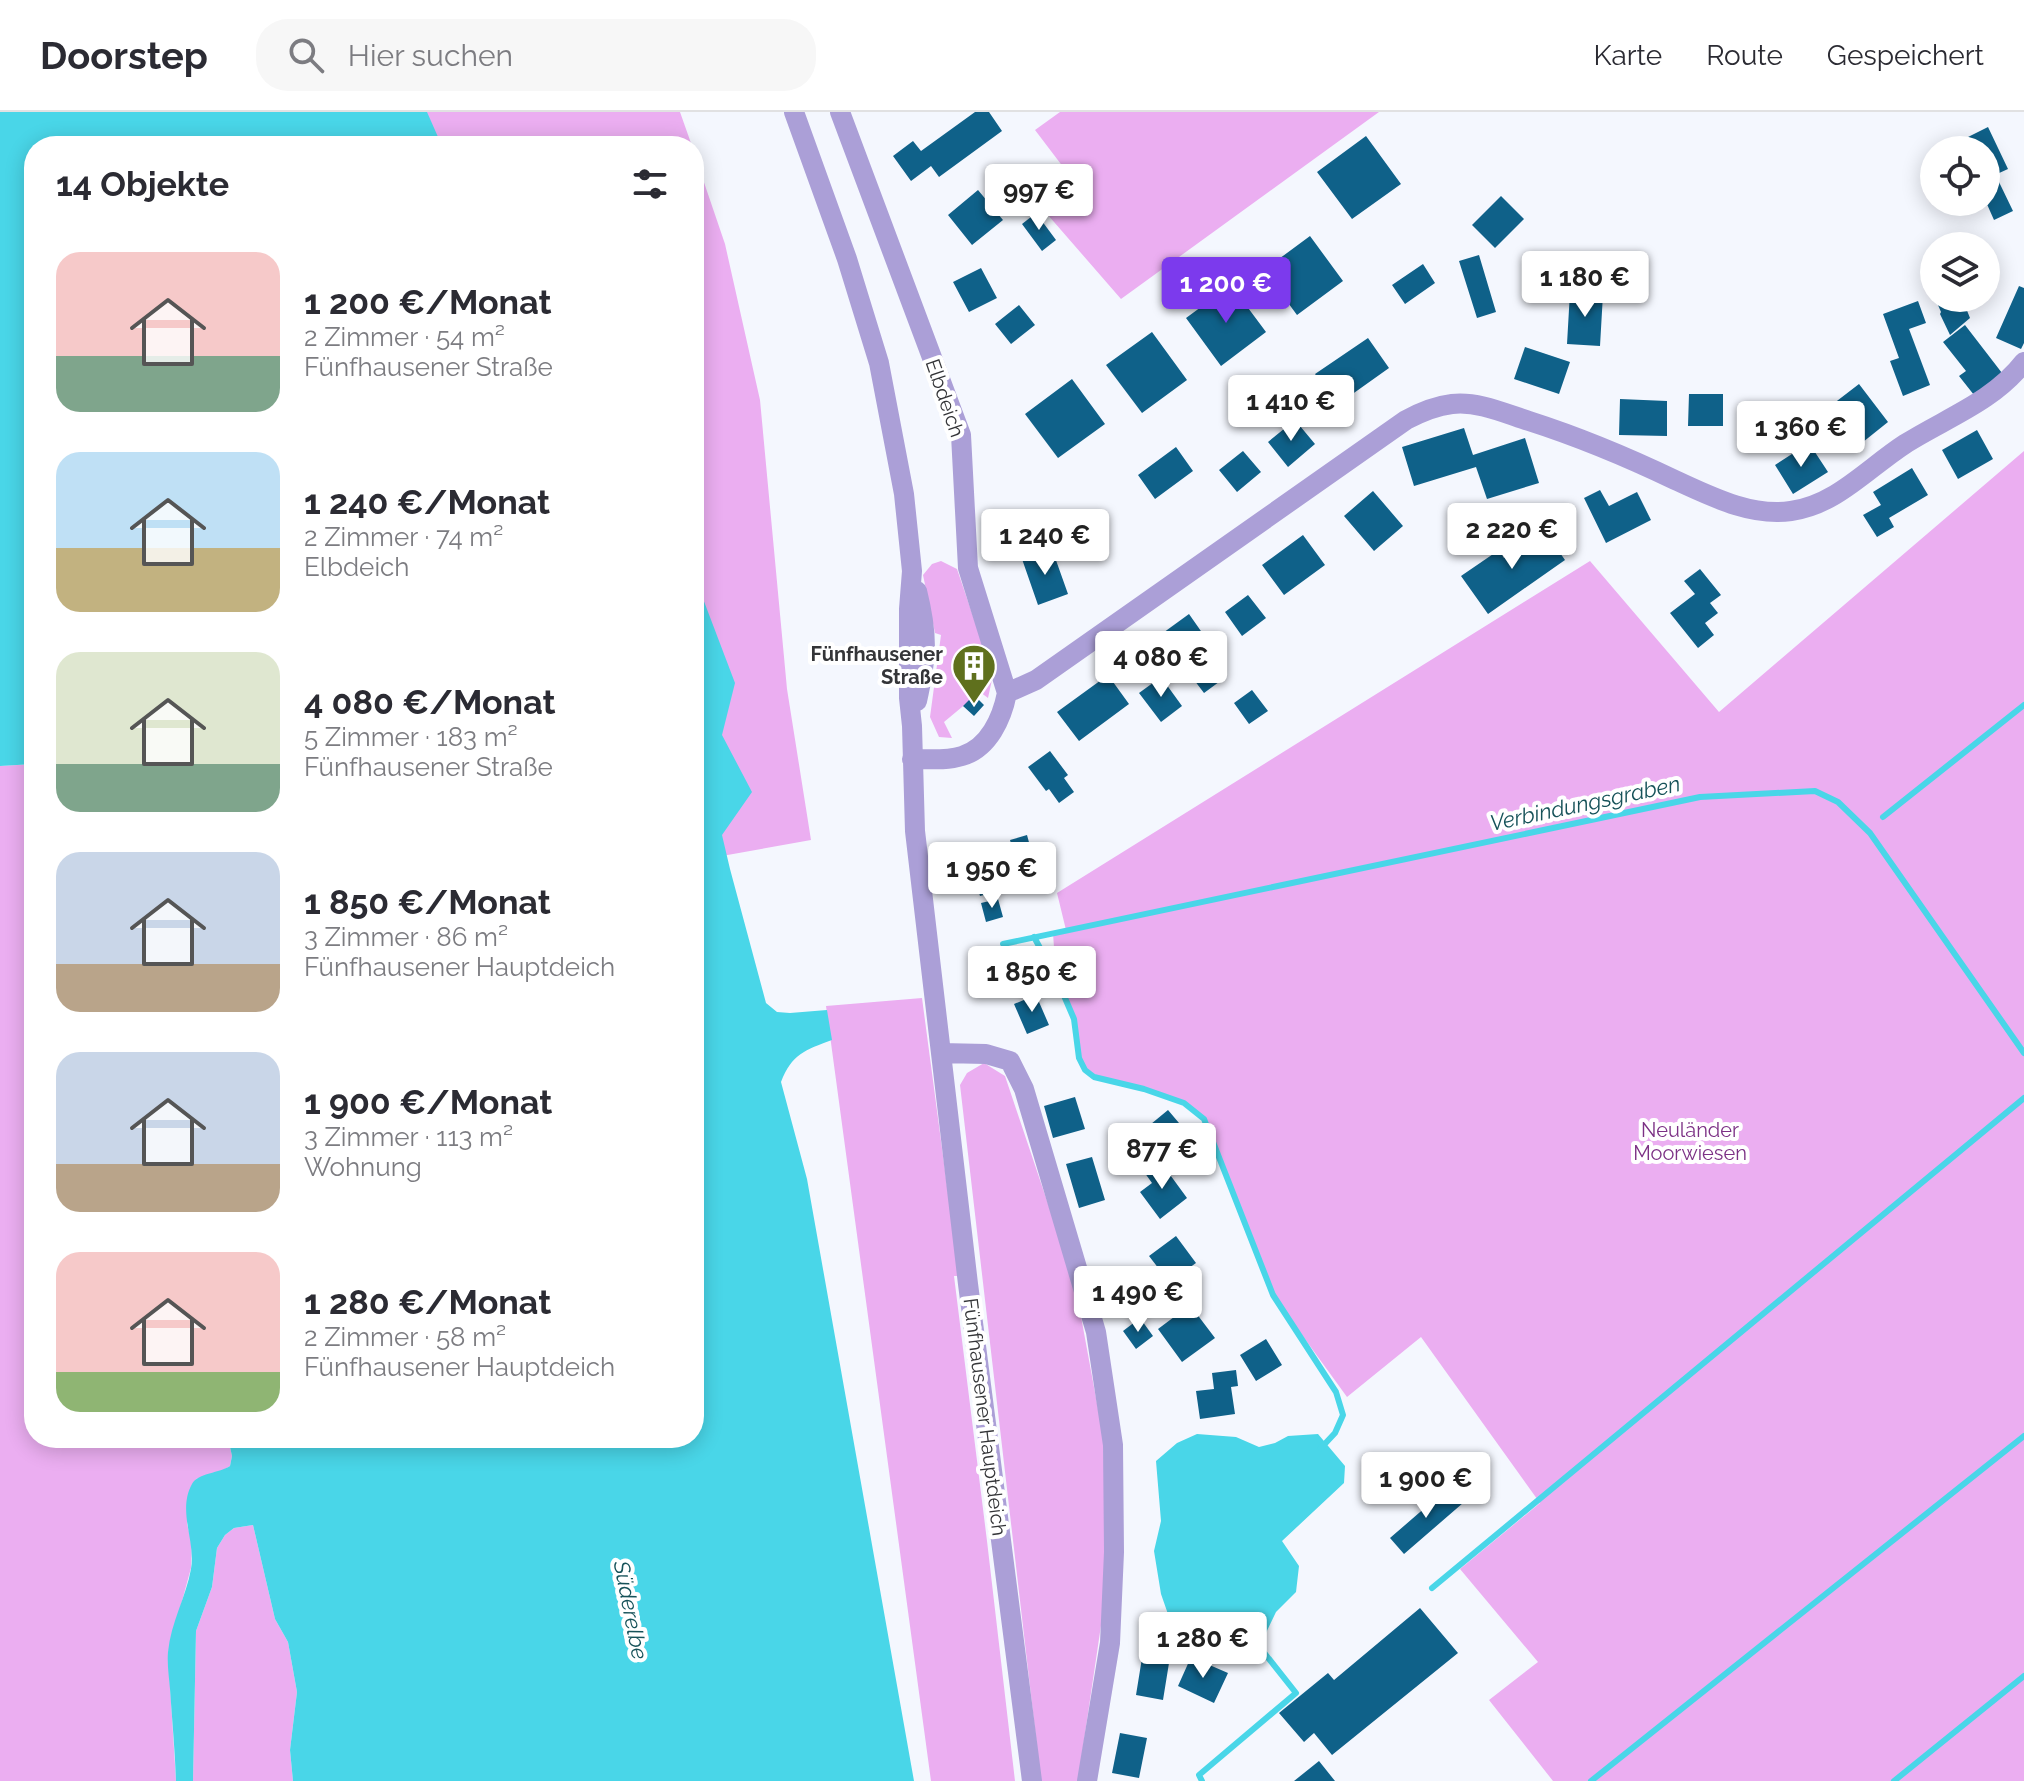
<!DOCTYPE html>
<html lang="de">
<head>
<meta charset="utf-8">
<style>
	body { margin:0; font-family:Raleway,sans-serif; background:#f7f7f7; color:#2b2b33; height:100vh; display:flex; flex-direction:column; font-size:30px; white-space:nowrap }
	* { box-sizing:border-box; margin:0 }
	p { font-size:26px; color:#7c7c81 }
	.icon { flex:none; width:44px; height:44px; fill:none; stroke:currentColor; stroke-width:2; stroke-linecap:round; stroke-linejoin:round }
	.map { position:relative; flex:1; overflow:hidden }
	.drawer { position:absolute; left:24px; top:24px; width:680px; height:1312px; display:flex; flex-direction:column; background:#fff; border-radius:32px; box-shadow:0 4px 20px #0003 }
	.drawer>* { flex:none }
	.controls { position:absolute; left:1920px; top:24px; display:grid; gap:16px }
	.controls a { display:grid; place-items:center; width:80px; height:80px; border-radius:50%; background:#fff; box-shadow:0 4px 20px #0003; font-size:40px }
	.price { position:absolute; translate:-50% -68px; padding:0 18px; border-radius:8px; background:#fff; color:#222; font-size:26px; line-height:52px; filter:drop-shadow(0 2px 4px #0008) }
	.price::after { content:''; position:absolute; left:50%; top:48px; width:24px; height:18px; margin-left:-12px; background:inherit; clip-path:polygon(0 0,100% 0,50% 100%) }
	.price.selected { background:#7c3aed; color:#fff }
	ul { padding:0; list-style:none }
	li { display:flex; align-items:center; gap:24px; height:200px; padding:0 32px }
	li span { display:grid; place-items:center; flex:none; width:224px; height:160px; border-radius:24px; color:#555 }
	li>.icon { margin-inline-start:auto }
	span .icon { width:96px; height:96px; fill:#fffc; stroke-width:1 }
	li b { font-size:34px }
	h2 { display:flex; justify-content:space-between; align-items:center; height:96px; padding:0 32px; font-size:34px }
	header { display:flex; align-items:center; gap:48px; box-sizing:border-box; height:112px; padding:0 40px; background:#fff; border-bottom:2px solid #e1e1e2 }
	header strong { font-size:38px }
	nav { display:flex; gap:44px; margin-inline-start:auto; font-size:28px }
	.search { width:560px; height:72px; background:#f7f7f7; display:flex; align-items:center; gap:20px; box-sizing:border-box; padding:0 28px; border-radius:32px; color:#7c7c81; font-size:30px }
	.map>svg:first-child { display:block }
	.green { fill:#ebaef1 }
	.water { fill:#49d6e8 }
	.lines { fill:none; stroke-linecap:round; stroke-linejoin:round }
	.stream { stroke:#49d6e8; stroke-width:6 }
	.building { fill:#0f6189 }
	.minor { stroke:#ab9fd7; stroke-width:20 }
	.labels { text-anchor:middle; stroke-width:8; stroke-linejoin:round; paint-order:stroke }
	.street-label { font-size:20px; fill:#343538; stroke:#fff }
	.poi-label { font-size:20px; font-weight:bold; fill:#343538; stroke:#fff; text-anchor:end }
	.park-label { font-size:20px; fill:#7c3185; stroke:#fff }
	.water-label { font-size:22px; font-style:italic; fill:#165259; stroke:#fff }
</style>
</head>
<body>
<header>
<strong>Doorstep</strong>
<div class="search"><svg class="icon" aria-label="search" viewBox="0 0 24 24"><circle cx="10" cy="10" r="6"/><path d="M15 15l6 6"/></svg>Hier suchen</div>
<nav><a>Karte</a><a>Route</a><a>Gespeichert</a></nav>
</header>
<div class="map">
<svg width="2024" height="1669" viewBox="0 0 2024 1669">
	<rect width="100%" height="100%" fill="#f4f7fe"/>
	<!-- green -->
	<path class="green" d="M112 0H680L692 34H127Z
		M1060 0H1379L1121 187 1041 95 1073 68 1035 18Z
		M694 41 725 132 760 288 787 577 811 728 694 749Z
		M2024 339V1669H1553L1489 1588 1538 1550 1460 1457 1540 1391 1421 1225 1347 1285 1273 1183 1204 1007 1189 995 1171 986 1144 977 1094 965 1085 958 1079 946 1074 907 1056 865 1053 821 1066 818 1057 781 1590 449 1719 600Z
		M941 449 957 457 993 563 988 586 980 580 944 610 952 626 939 625 930 605 941 523 935 521 923 463 932 452Z
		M34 652V1326H228L232 1344 230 1354 224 1358 196 1367 187 1412 192 1431 191 1456 168 1541 176 1669H0V654Z
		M922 886 959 1164H954L987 1429 1015 1669H931L826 894Z
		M984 951 1005 964 1075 1172 1103 1324 1108 1466 1078 1669H1041L960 973 967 961Z
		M253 1413 275 1507 288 1530 297 1580 290 1638 293 1669H193L196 1519 212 1475 217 1436 225 1423 234 1416Z"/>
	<!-- water -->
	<path class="water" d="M0 0H427L442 34H34V652L0 654Z
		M694 463 735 571 722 623 752 680 722 723 730 757 766 891 777 900 790 901 827 898 832 928C805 938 792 942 781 970L807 1067 914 1669H293L290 1638 297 1580 288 1530 275 1507 253 1413 234 1416 225 1423 217 1436 212 1475 196 1519 193 1669H176C175 1638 172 1607 170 1577 169 1565 167 1552 168 1540 171 1510 186 1485 191 1457 196 1429 177 1399 192 1372 198 1361 220 1361 230 1354L232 1344 228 1326H694Z
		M1197 1322 1236 1325 1259 1335 1275 1331 1288 1324 1318 1322 1345 1354 1344 1371 1282 1429 1299 1454 1296 1480 1276 1500 1265 1523 1251 1531 1169 1505 1161 1482 1154 1439 1161 1409 1156 1349 1177 1331Z"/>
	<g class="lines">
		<!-- stream -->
		<path class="stream" d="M1883 705 2024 593
			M1034 825 1056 865 1074 907 1079 946 1085 958 1094 965 1144 977 1184 991 1204 1007 1273 1183 1336 1280 1343 1303 1335 1321 1321 1336
			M1003 832 1700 685 1815 679 1838 690 1870 721 2024 941
			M1432 1476 2024 986
			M1202 1669 1199 1663 1296 1581 1254 1528 1253 1523
			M1591 1669 2024 1324
			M1894 1669 2024 1564"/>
	</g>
	<!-- building -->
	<path class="building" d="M975 0H989L1002 19 939 65 931 54 911 69 893 44 913 29 921 39Z
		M1988 15 2008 57 1986 67V38H1964L1960 29Z
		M1366 24 1401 72 1352 107 1317 60Z
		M1999 70 2013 99 1994 108 1986 90V76Z
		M978 78 1003 108 972 133 948 103Z
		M1501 84 1524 107 1495 136 1472 113Z
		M1036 101 1056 128 1042 139 1022 112Z
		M1310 124 1343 169 1297 203 1264 158Z
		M1479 143 1496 200 1477 206 1459 149Z
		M1423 152 1435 171 1405 192 1392 173Z
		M981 156 997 186 969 200 953 170Z
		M1231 173 1266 220 1221 254 1186 206Z
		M2019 174 2024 176V231L2021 237 1996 226Z
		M1570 180 1603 182 1600 234 1567 232Z
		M1935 186H1962L1970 206 1950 223 1940 202 1941 200Z
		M1918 189 1926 211 1909 217 1930 273 1903 284 1890 249 1899 246 1883 202Z
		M1019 193 1035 213 1011 232 995 212Z
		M1965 213 2002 261 1974 283 1959 264 1966 259 1943 230Z
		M1152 220 1187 268 1142 301 1106 253Z
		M1368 226 1389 256 1337 293 1315 262Z
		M1525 235 1570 250 1559 282 1514 267Z
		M1072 267 1105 312 1058 346 1025 302Z
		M1859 272 1888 310 1863 330 1833 292Z
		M1689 282H1723V314H1688Z
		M1620 287 1667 289V324L1619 323Z
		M1295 308 1315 332 1288 355 1268 330Z
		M1464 316 1473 343 1525 326 1539 371 1487 387 1476 355 1414 374 1402 335Z
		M1977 318 1993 347 1958 367 1942 338Z
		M1809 331 1828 360 1793 382 1775 353Z
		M1176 335 1193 359 1155 387 1138 363Z
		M1243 339 1261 360 1237 380 1219 358Z
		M1912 356 1928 383 1889 406 1894 415 1877 425 1863 403 1881 393 1873 380Z
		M1600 378 1609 394 1637 380 1651 408 1606 431 1584 386Z
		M1373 379 1403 414 1374 439 1344 404Z
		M1544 418 1565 448 1488 502 1461 464 1499 438 1504 446Z
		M1303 423 1325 453 1284 483 1262 453Z
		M1052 437 1068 482 1038 493 1022 447Z
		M1700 457 1721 483 1710 491 1718 501 1705 511 1714 523 1698 536 1670 501 1695 482 1684 469Z
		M1248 483 1266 506 1242 524 1225 500Z
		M1189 502 1203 522 1171 545 1156 526Z
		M1205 542 1223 567 1204 581 1185 556Z
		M1108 563 1129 592 1079 629 1057 600Z
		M1161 565 1182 594 1161 610 1139 581Z
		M1252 578 1268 599 1249 612 1234 591Z
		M974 583 984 593 974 604 963 594Z
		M1050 639 1068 663 1064 666 1074 680 1059 691 1049 677 1046 679 1028 655Z
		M1027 723 1030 734 1013 739 1010 728Z
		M994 746 1003 778 980 784 971 752Z
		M998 787 1003 805 986 810 981 791Z
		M1036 883 1049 913 1027 922 1014 892Z
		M1075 985 1085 1017 1053 1026 1044 994Z
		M1168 998 1179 1011 1162 1025 1151 1012Z
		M1092 1045 1105 1088 1079 1096 1066 1052Z
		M1154 1048 1165 1062 1168 1060 1187 1086 1160 1107 1140 1080 1152 1071 1142 1057Z
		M1176 1124 1196 1151 1169 1170 1149 1144Z
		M1190 1193 1215 1226 1182 1250 1158 1217Z
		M1140 1206 1153 1224 1136 1237 1123 1219Z
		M1266 1227 1282 1253 1256 1269 1240 1243Z
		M1236 1258 1238 1274 1231 1275 1235 1302 1200 1307 1196 1279 1214 1277 1212 1261Z
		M1449 1375 1463 1391 1404 1442 1390 1426Z
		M1420 1496 1458 1541 1332 1643 1314 1621 1304 1630 1279 1601 1328 1561 1334 1568Z
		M1191 1545 1228 1561 1214 1591 1178 1574Z
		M1142 1546 1169 1551 1163 1588 1136 1583Z
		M1120 1621 1147 1626 1139 1666 1112 1661Z
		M1319 1649 1335 1669H1294Z"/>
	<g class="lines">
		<!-- minor -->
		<path class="minor" d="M794 0 847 147 879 251 904 382 912 459 909 497V586L912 614 915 719 968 1172 1032 1669
			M840 0 961 323 968 456 1007 581
			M917 479C928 523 927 545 917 589
			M1007 581 1036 568 1406 308C1421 300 1435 294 1452 292 1478 289 1504 301 1529 309 1579 325 1627 345 1675 368 1710 384 1751 405 1791 399 1836 393 1868 356 1905 332 1946 306 1993 290 2024 250
			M912 647C928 647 946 649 962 644 989 636 1002 606 1007 581
			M941 941 986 942 1010 949 1024 977 1096 1220 1113 1333 1114 1440 1110 1531 1087 1669"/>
	</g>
	<!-- icons -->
	<defs>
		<g id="building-pin" transform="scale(2.3)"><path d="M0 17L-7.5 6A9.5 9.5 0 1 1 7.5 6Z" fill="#5f701d" stroke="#fff"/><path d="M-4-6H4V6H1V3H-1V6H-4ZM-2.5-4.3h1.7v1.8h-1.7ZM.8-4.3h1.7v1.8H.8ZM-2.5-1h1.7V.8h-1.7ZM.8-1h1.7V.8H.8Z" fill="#fff"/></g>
	</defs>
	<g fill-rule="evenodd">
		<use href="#building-pin" x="974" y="554"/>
	</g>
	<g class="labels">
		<!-- street labels -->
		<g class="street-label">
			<text transform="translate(945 286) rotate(71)" y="7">Elbdeich</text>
			<text transform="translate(985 1305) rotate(83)" y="7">Fünfhausener Hauptdeich</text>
		</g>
		<!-- poi labels -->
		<g class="poi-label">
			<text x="943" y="549">Fünfhausener<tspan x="943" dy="23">Straße</tspan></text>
		</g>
		<!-- park labels -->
		<g class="park-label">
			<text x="1690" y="1025">Neuländer<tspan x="1690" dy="23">Moorwiesen</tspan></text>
		</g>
		<!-- water labels -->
		<g class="water-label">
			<text transform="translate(1585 691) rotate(-12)" y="8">Verbindungsgraben</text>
			<text transform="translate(631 1498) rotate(79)" y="8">Süderelbe</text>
		</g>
	</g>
</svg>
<div class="controls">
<a><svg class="icon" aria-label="locate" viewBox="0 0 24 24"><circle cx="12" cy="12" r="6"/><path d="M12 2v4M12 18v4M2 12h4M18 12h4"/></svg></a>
<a><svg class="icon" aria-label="layers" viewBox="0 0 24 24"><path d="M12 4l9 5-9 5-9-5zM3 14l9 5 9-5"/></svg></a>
</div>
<b class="price" style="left:1039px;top:120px">997 €</b>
<b class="price" style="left:1585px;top:207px">1 180 €</b>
<b class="price selected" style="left:1226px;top:213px">1 200 €</b>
<b class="price" style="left:1291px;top:331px">1 410 €</b>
<b class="price" style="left:1801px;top:357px">1 360 €</b>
<b class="price" style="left:1512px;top:459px">2 220 €</b>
<b class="price" style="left:1045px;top:465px">1 240 €</b>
<b class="price" style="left:1161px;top:587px">4 080 €</b>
<b class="price" style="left:992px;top:798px">1 950 €</b>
<b class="price" style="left:1032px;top:902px">1 850 €</b>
<b class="price" style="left:1162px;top:1079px">877 €</b>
<b class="price" style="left:1138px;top:1222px">1 490 €</b>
<b class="price" style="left:1426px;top:1408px">1 900 €</b>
<b class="price" style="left:1203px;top:1568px">1 280 €</b>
<section class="drawer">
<h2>14 Objekte<svg class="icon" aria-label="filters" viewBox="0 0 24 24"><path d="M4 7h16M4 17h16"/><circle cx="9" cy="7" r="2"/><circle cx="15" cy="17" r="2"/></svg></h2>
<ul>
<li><span style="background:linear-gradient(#f6c9c9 65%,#7fa58c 0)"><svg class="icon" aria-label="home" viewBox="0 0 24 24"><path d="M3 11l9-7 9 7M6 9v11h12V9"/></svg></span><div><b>1 200 €/Monat</b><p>2 Zimmer · 54 m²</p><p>Fünfhausener Straße</p></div></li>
<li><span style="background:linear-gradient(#bfe0f5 60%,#c2b280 0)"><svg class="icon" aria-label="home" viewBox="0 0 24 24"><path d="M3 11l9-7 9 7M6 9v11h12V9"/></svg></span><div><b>1 240 €/Monat</b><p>2 Zimmer · 74 m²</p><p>Elbdeich</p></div></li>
<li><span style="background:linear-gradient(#dfe7d0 70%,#7fa58c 0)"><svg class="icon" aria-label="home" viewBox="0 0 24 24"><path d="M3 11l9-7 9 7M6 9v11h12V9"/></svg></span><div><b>4 080 €/Monat</b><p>5 Zimmer · 183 m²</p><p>Fünfhausener Straße</p></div></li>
<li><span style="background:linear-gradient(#c9d6e8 70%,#b9a48a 0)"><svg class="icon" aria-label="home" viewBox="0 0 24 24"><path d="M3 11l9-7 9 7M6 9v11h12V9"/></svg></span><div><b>1 850 €/Monat</b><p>3 Zimmer · 86 m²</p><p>Fünfhausener Hauptdeich</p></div></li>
<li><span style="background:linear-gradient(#c9d6e8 70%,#b9a48a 0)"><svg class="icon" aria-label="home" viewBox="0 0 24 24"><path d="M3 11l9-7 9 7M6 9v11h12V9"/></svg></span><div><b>1 900 €/Monat</b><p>3 Zimmer · 113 m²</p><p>Wohnung</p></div></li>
<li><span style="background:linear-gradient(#f6c9c9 75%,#8fb573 0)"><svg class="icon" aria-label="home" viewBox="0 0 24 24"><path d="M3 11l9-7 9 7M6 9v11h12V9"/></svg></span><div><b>1 280 €/Monat</b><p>2 Zimmer · 58 m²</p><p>Fünfhausener Hauptdeich</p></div></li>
</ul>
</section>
</div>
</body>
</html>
